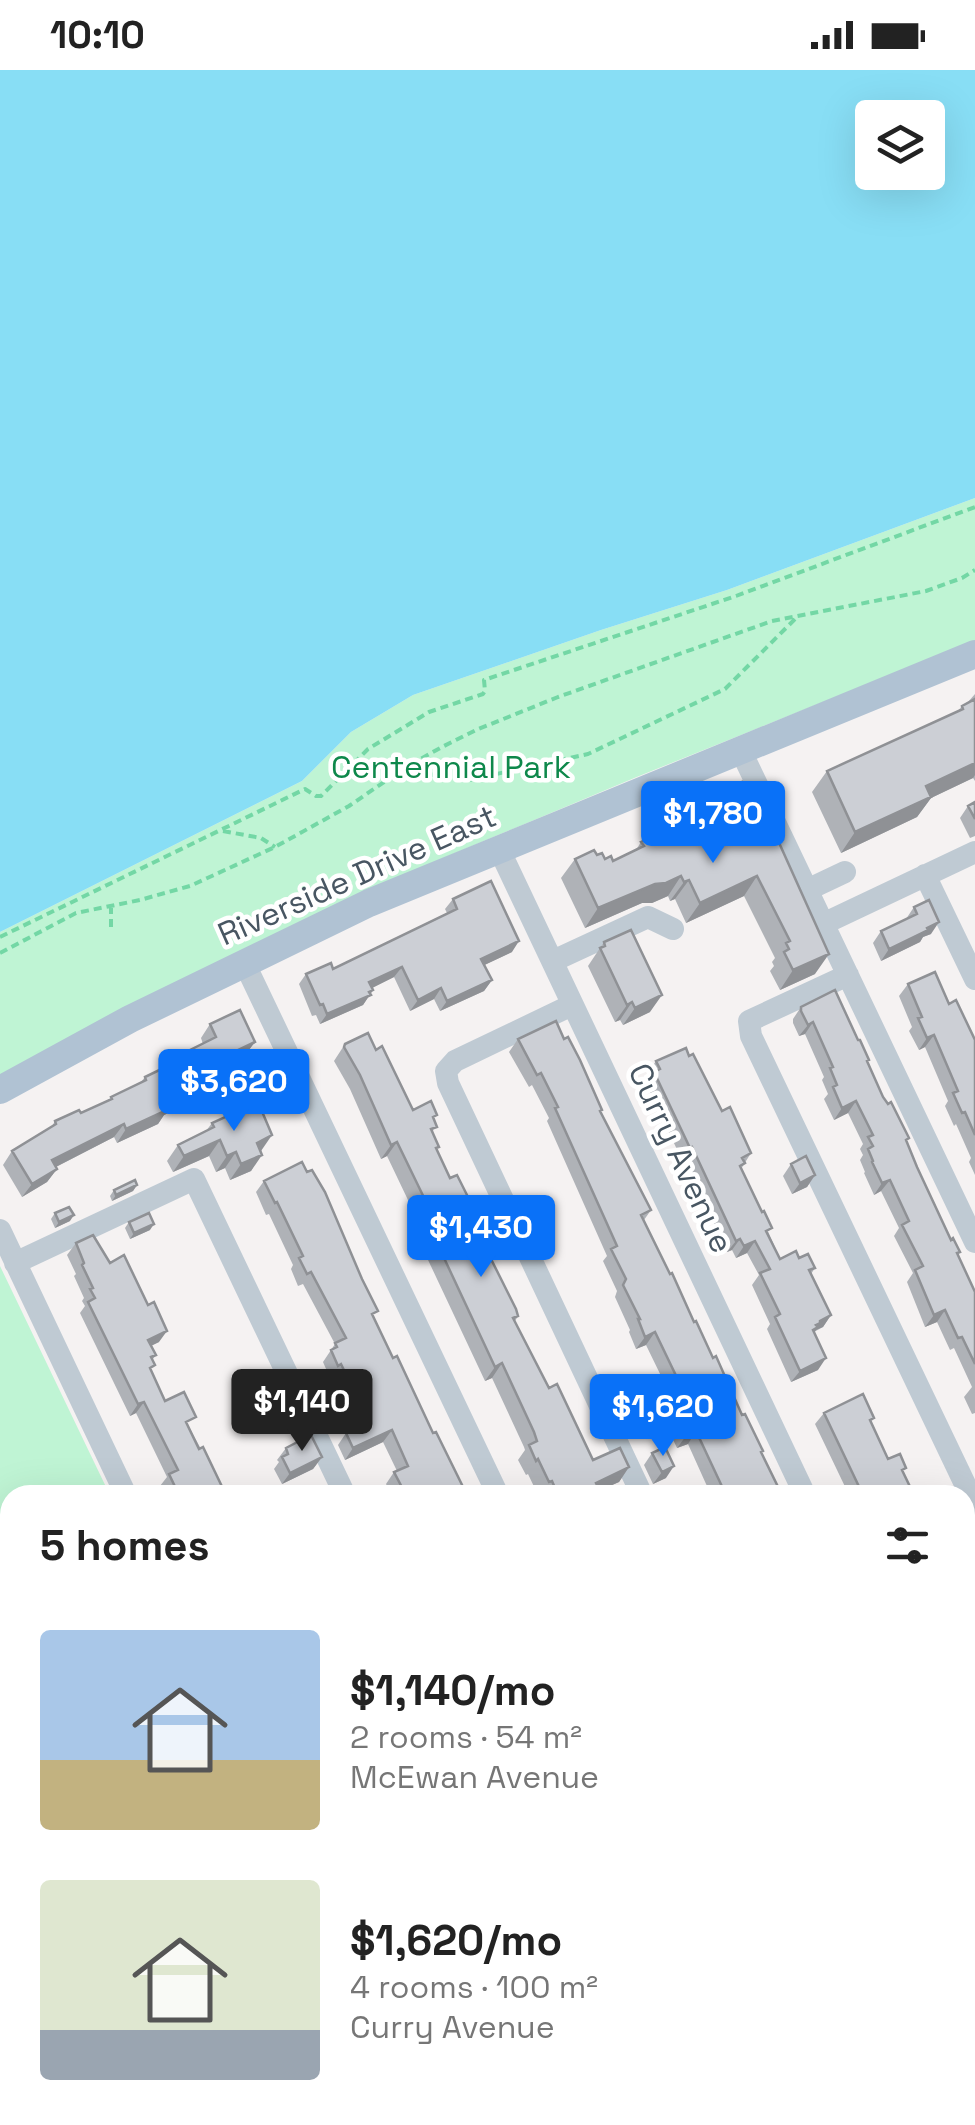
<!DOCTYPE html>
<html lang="en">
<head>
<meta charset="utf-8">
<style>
	body { margin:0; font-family:"Space Grotesk",sans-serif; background:#f6f6f6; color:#222; height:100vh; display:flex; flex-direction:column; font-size:38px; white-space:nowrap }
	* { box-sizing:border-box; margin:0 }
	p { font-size:32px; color:#767676 }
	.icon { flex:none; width:55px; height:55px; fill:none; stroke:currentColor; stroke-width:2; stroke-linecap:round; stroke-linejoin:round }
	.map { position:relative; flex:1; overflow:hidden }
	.sheet { position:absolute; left:0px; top:1415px; width:975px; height:640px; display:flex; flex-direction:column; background:#fff; border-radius:30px 30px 0 0; box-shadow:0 10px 40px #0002 }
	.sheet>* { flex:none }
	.fabs { position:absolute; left:855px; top:30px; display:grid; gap:20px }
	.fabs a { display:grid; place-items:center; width:90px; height:90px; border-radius:10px; background:#fff; box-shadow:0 10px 40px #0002; font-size:50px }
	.price { position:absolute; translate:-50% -85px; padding:0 22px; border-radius:10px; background:#0971f8; color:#fff; font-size:32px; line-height:65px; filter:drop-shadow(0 2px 5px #0008) }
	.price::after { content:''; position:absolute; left:50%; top:60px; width:30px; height:22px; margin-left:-15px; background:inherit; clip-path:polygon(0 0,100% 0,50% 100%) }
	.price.selected { background:#222; color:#fff }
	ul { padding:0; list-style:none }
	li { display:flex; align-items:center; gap:30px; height:250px; padding:0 40px }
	li span { display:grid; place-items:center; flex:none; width:280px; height:200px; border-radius:10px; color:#555 }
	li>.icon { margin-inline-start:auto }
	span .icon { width:120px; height:120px; fill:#fffc; stroke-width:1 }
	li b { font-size:42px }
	h2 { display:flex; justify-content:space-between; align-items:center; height:120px; padding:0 40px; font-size:42px }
	.status { display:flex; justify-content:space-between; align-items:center; height:70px; padding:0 50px; background:#fff; direction:ltr }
	.status svg { height:28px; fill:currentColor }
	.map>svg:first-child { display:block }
	.green { fill:#bff4d4 }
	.water { fill:#88def5; fill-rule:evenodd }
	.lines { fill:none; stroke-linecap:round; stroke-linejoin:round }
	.path { stroke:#73d7a5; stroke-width:4; stroke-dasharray:8 5; stroke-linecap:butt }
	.minor { stroke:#bfcad3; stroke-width:22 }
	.major { stroke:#b0c2d3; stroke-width:28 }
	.wall { fill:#afb2b7 }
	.shaded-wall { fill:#8f9195 }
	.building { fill:#cccfd5; stroke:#8f9195; stroke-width:2.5 }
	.labels { text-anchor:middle; stroke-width:9; stroke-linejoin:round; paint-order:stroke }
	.park-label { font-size:32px; fill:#0e884b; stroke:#fff }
	.street-label { font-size:32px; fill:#485662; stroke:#fff }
</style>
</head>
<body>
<div class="status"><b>10:10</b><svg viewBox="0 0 49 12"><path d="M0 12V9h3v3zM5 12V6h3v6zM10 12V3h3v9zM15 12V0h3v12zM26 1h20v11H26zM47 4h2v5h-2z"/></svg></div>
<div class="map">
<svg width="975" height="2055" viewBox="0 0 975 2055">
	<rect width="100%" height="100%" fill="#f5f2f2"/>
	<!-- green -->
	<path class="green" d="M975 428V571L639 706 379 815 0 1007V862L302 711 351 662 413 625 601 560 727 520Z
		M0 1196 107 1419 93 1425H10V1464L0 1468Z"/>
	<!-- water -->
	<path class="water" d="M0 0H975V428L727 520 601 560 413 625 351 662 302 711 0 862ZM872 48H928V102H872Z"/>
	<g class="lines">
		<!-- path -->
		<path class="path" d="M406 697 444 708 469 710 588 684 725 619 797 547
			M223 761 261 768 275 777
			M111 836V862
			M0 867 305 719 316 726H321L368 679 429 642 483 624 485 621 484 610 736 526 975 437
			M0 883 76 843 140 830 190 816 275 777 349 736 406 697 442 677 476 660 558 627 772 551 926 521 962 508 975 500"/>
		<!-- minor -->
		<path class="minor" d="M741 681 975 1172
			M499 779 805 1425
			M925 805 975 909
			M807 820 845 802
			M823 854 975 782
			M553 891 648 847 673 859
			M244 892 498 1425
			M848 905 749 951 751 966 975 1435
			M572 935 455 991 446 1001 448 1013 642 1425
			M0 1160 126 1425
			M15 1193 194 1109 345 1425
			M0 1473 10 1468
			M965 1477 975 1472
			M0 1623 10 1644
			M965 1762 975 1783
			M0 1847 10 1867
			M965 1895 975 1890
			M0 1930 10 1926
			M97 2045 102 2055
			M422 2045 427 2055
			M607 2045 611 2055
			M658 2045 663 2055
			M794 2045 799 2055
			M942 2045 947 2055"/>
		<!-- major -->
		<path class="major" d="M0 1020 130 949 369 833 975 584
			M965 1692 975 1688
			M118 2055 141 2045"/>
	</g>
	<!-- wall -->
	<path class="wall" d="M975 624V711L973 708 931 728 917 747 841 783 812 722 827 701 957 642 962 636 968 632Z
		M742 712 815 904 780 920 770 901 774 896 772 892 775 888 744 826 686 853 675 829 670 831 668 826 652 833H642L585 858 561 808 575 789 597 785 605 789 613 791 636 780 641 772 663 762 675 744Z
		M975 732V766L970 768 960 748 968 736Z
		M453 829 512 882 484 895 492 910 484 921 440 941 434 929 410 941 394 907 372 918 373 920 363 935 320 954 316 945 312 946 299 914 306 904 333 899 447 843 445 839Z
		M914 837 931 864 923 867 920 872 881 891 873 873 881 861 906 849Z
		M604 872 650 942 623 955 620 950 615 952 588 896Z
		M908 914 949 934 975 970V1105L969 1092 971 1088 956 1054 954 1056 945 1036 948 1031 925 977 919 980 909 961 912 957 899 926Z
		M801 937 858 970 869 990 867 992 883 1027 906 1072 951 1170 960 1182 958 1185 975 1222V1343L972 1344 964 1327 972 1317 954 1278 950 1280 937 1252 925 1257 907 1212 913 1203 894 1166 899 1158 881 1121 874 1125 864 1103 865 1102 860 1090 863 1085 860 1079 863 1074 848 1043 834 1050 824 1029 828 1024 822 1010 824 1007 805 964 799 966 793 953V949Z
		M210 954 255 972 245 985 211 1002 208 1006 212 1013 202 1027 164 1045 158 1054 117 1073 114 1067 56 1097 57 1099 47 1112 22 1127 3 1095 12 1081 51 1058 55 1051 81 1043 108 1030 111 1027 141 1012 145 1007 164 998 170 990 203 974 201 968Z
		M518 969 602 1040 600 1043 651 1140 644 1150 694 1252 742 1345 782 1425H711L688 1374 677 1378 668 1359 677 1346 680 1345 646 1275 636 1279 629 1262 630 1260 615 1227 617 1221 603 1191 607 1186 547 1051 549 1048 532 1015 529 1017 509 982Z
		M345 974 376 980 413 1040 434 1050 433 1063 437 1080 450 1108 489 1176 491 1180 488 1183 518 1246 515 1251 549 1318 593 1390 629 1397 619 1412 600 1420 602 1425H538L528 1404 526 1405 518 1390 525 1380 524 1377 492 1308 485 1311 413 1158 418 1151 387 1086 381 1089 350 1019 334 991Z
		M689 986 722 1041 751 1083 741 1099 780 1189 799 1188 815 1198 811 1204 831 1245 823 1257 814 1262 818 1300 791 1312 767 1259 770 1254 752 1215 759 1205 747 1183 736 1188 732 1180 727 1182 684 1089 682 1090 646 1014 650 1008 648 1003 656 991Z
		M212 1053 261 1082 251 1101 230 1110 225 1098 216 1102 209 1086 173 1102 167 1091 178 1075 206 1061Z
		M791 1094 815 1105 807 1117 792 1124 783 1106Z
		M264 1111 374 1247 393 1288 467 1425H392L386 1414 394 1402 397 1401 383 1372 345 1390 338 1375 346 1363 358 1358 333 1306 330 1308 323 1292 335 1274 303 1214 298 1216 291 1199 293 1195 269 1144 266 1145 256 1122Z
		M137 1115 133 1121 112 1131 110 1126 114 1120Z
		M55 1143 70 1151 55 1158 51 1149Z
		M129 1152 150 1160 130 1169 125 1158Z
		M76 1173 159 1272 151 1276 156 1285 152 1290 151 1300 165 1331 189 1357 226 1425H165L160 1416 167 1407 136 1343 130 1346 80 1243 85 1236 82 1231 84 1228 74 1206 76 1204 67 1185Z
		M824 1343 874 1348 871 1352 888 1389 903 1403 914 1425H849L815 1354Z
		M286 1378 322 1387 313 1399 282 1414 274 1399 279 1392 277 1390Z
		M652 1383 666 1408 653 1414 644 1395Z
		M0 1650 10 1671V1800L0 1777Z
		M968 2036 975 2055H961L960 2048 962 2045H965V2041Z
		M453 2045H615V2046L609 2055H463V2053L457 2055Z
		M717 2045H776L781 2055H722Z
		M828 2045H920L905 2053V2055H833Z"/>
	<!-- shaded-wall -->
	<path class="shaded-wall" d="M975 693V705L973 708 931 728 917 747 841 783 855 762 926 716Z
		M681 806 668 826 652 833H642L585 858 598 838 655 814Z
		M757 806 744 826 686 853 700 833Z
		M689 810 675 829 670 831 684 812Z
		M939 852 931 864 923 867 920 872 881 891 889 879Z
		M519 871 512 882 474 900 481 889Z
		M829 884 815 904 780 920 793 900Z
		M402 897 394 907 362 923 369 912Z
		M492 910 484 921 440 941 447 931Z
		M441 918 434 929 410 941 418 930Z
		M373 920 363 935 320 954 327 944Z
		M662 925 650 942 623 955 635 938Z
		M632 932 620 950 615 952 627 935Z
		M813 952 805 964 799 966 808 955Z
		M934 965 925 977 919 980 927 968Z
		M255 972 245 985 211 1002 203 1012 204 1005 213 992Z
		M212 1013 202 1027 164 1045 158 1054 117 1073 126 1059 165 1036Z
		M856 1031 848 1043 834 1050 842 1038Z
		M124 1054 114 1067 42 1104 52 1090Z
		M272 1065 261 1081 257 1073Z
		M220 1070 209 1086 173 1102 184 1086Z
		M397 1072 387 1086 381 1089 391 1075Z
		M236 1082 225 1098 216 1102 227 1086Z
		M262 1085 251 1101 230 1110 241 1094Z
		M57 1099 47 1112 22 1127 32 1114Z
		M815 1105 807 1117 792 1124 800 1113Z
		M890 1110 881 1121 874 1125 882 1113Z
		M137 1115 133 1121 112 1131 116 1125Z
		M74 1145 70 1151 55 1158 59 1152Z
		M154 1154 150 1160 130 1169 134 1163Z
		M740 1169 732 1180 727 1182 736 1171Z
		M755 1171 747 1183 736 1188 744 1176Z
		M945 1240 937 1252 925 1257 934 1245Z
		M831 1245 823 1257 816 1260 810 1269 805 1271 820 1251Z
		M167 1261 159 1272 140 1281 148 1270Z
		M655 1262 646 1275 636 1279 645 1267Z
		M826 1288 818 1300 791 1312 800 1301Z
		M502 1293 492 1308 485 1311 495 1297Z
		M144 1332 136 1343 130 1346 138 1334Z
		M392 1360 383 1372 345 1390 353 1378Z
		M696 1361 688 1374 677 1378 686 1366Z
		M322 1387 313 1399 282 1414 290 1403Z
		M674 1396 666 1408 653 1414 662 1402Z
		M629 1397 619 1412 590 1425 596 1413Z
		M975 1606V1618L965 1622V1611Z
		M975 1977V1985L965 1990V1982Z
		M10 2036V2045H13L0 2052V2044Z
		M465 2045H469L463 2053 458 2055Z
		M902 2045H920L900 2055H895Z
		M615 2046 609 2055H593Z"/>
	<!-- building -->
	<path class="building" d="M975 629V693L926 716 931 727 855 762 827 701 963 639 962 636Z
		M742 712 767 770 776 766 829 884 793 900 784 882 789 879 786 873 790 871 757 806 700 833 689 810 684 812 681 806 666 813 655 814 598 838 575 789 594 780 597 785 602 783 605 789 611 786 613 791 644 776 641 772 676 756 673 750 677 748 675 744Z
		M975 732V749L968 736Z
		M491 811 519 871 481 889 492 910 447 931 441 918 418 930 402 897 369 912 373 920 369 922 371 925 327 944 323 934 320 935 306 904 331 893 333 899 457 839 453 829Z
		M929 830 939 852 927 858 928 860 889 879 881 861 917 844 914 837Z
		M631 860 662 925 635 938 632 932 627 935 600 878 605 876 604 872Z
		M935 902 949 934 956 930 975 970V1065L965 1042 962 1043 953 1023 958 1021 934 965 927 968 918 948 922 947 908 914Z
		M835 920 858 970H860L869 990 867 991 883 1027 888 1034 891 1032 909 1068 906 1070 917 1097 951 1170 953 1168 960 1182 957 1183 975 1222V1294L962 1267 958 1268 945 1240 934 1245 915 1200 923 1196 902 1155 909 1151 890 1110 882 1113 872 1092 873 1091 868 1079 873 1076 868 1067 873 1065 856 1031 842 1038 833 1017 837 1015 830 998 833 997 813 952 808 955 801 941V937Z
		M240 940 255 972 213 992 214 994 211 996 213 999 206 1002 212 1013 165 1036 167 1040 126 1059 124 1054 52 1090 57 1099 32 1114 12 1081 56 1054 55 1051 79 1040 81 1043 112 1029 111 1027 146 1010 145 1007 172 994 170 990 216 967 210 954Z
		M556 951 564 969 568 967 580 990 602 1040 600 1041 651 1140 641 1145 670 1204 672 1203 694 1252 696 1251 713 1288 716 1286 742 1345 745 1344 763 1381 761 1382 782 1425H726L696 1361 686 1366 677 1346 692 1339 655 1262 645 1267 638 1249H640L623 1215 626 1209 611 1179 617 1176 555 1038 558 1037 541 1003 537 1005 518 969Z
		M368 963 376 980 382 976 413 1040 431 1031 437 1045 433 1047 437 1057 431 1059 439 1077 436 1078 450 1108 457 1105 491 1173 488 1174 491 1180 487 1181 516 1239 518 1246 513 1248 549 1318 557 1314 593 1390 620 1378 629 1397 596 1413 602 1425H558L552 1411 549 1412 538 1389 536 1391 529 1375 537 1371 534 1362 502 1293 495 1297 423 1143 430 1140 397 1072 391 1075 360 1005 344 977 345 974Z
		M686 978 689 986 693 984 722 1041 730 1037 751 1083 742 1088 745 1093 740 1096 762 1142 764 1141 772 1158 766 1161 780 1189 796 1181 799 1188 808 1184 815 1198 809 1200 831 1245 820 1251V1253L816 1255 818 1257 813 1260 826 1288 800 1301 775 1247 780 1244 760 1203 770 1199 755 1171 744 1176 740 1169 736 1171 692 1077 690 1078 654 1002 660 999 656 991Z
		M258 1032 272 1065 257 1073 262 1085 241 1094 236 1082 227 1086 220 1070 184 1086 178 1075 214 1057 212 1053Z
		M806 1086 815 1105 800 1113 791 1094Z
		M302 1092 307 1102 312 1100 325 1122 362 1209 378 1241 372 1244 393 1288 397 1286 433 1363 436 1362 467 1425H416L415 1423 406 1425 394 1402 408 1396 392 1360 353 1378 346 1363 369 1352 341 1294 338 1296 331 1280 337 1277 335 1273 346 1268 311 1202 307 1204 299 1188 303 1186 277 1132 275 1133 264 1111Z
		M135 1110 137 1115 116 1125 114 1120Z
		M69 1137 74 1145 59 1152 55 1143Z
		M149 1143 154 1154 134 1163 129 1152Z
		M93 1165 110 1193 124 1185 148 1235 154 1232 167 1261 148 1270 156 1285 151 1287 155 1295 150 1298 165 1331 184 1322 196 1347 186 1352 199 1379 203 1377 226 1425H179L169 1404 178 1400 144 1332 138 1334 88 1232 95 1228 90 1219 93 1218 82 1195 84 1193 76 1173Z
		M863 1324 874 1348 870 1350 888 1389 900 1384 906 1398 902 1400 914 1425H863L824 1343Z
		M311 1365 322 1387 290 1403 282 1387 288 1384 286 1378Z
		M665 1377 674 1396 662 1402 652 1383Z
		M975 1482V1606L965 1611V1487Z
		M0 1650 10 1671V1760L0 1737Z
		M965 1911 967 1915 975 1911V1977L965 1982Z
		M0 1925 8 1930 10 1934V1940L1 1944 10 1964V2036L6 2038 7 2041 0 2044Z
		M975 2033V2055H974L970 2047 968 2036Z
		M229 2045H371L376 2055H215L214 2052Z
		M482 2045H615V2046L593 2055H486Z
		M731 2045H776L781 2055H736Z
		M844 2045H902L901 2046 905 2054 849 2055Z"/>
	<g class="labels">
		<!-- park labels -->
		<g class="park-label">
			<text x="451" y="708">Centennial Park</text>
		</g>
		<!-- street labels -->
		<g class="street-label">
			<text transform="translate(357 805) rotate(-24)" y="11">Riverside Drive East</text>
			<text transform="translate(681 1088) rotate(65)" y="11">Curry Avenue</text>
		</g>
	</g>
</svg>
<div class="fabs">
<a><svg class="icon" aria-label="layers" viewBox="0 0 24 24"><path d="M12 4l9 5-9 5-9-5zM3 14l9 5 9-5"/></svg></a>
</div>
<b class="price" style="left:713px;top:796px">$1,780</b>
<b class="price" style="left:234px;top:1064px">$3,620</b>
<b class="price" style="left:481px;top:1210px">$1,430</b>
<b class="price selected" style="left:302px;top:1384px">$1,140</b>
<b class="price" style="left:663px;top:1389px">$1,620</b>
<section class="sheet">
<h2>5 homes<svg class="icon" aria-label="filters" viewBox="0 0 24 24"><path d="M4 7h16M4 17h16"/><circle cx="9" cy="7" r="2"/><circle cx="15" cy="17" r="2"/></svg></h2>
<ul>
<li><span style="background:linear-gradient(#a9c7e8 65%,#c2b280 0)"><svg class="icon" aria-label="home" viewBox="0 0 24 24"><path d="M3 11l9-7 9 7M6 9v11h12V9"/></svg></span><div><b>$1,140/mo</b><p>2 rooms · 54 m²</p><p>McEwan Avenue</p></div></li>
<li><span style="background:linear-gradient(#dfe7d0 75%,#9aa5b1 0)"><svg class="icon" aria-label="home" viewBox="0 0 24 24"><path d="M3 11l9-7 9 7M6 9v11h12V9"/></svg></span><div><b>$1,620/mo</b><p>4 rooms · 100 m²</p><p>Curry Avenue</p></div></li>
</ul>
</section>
</div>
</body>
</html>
